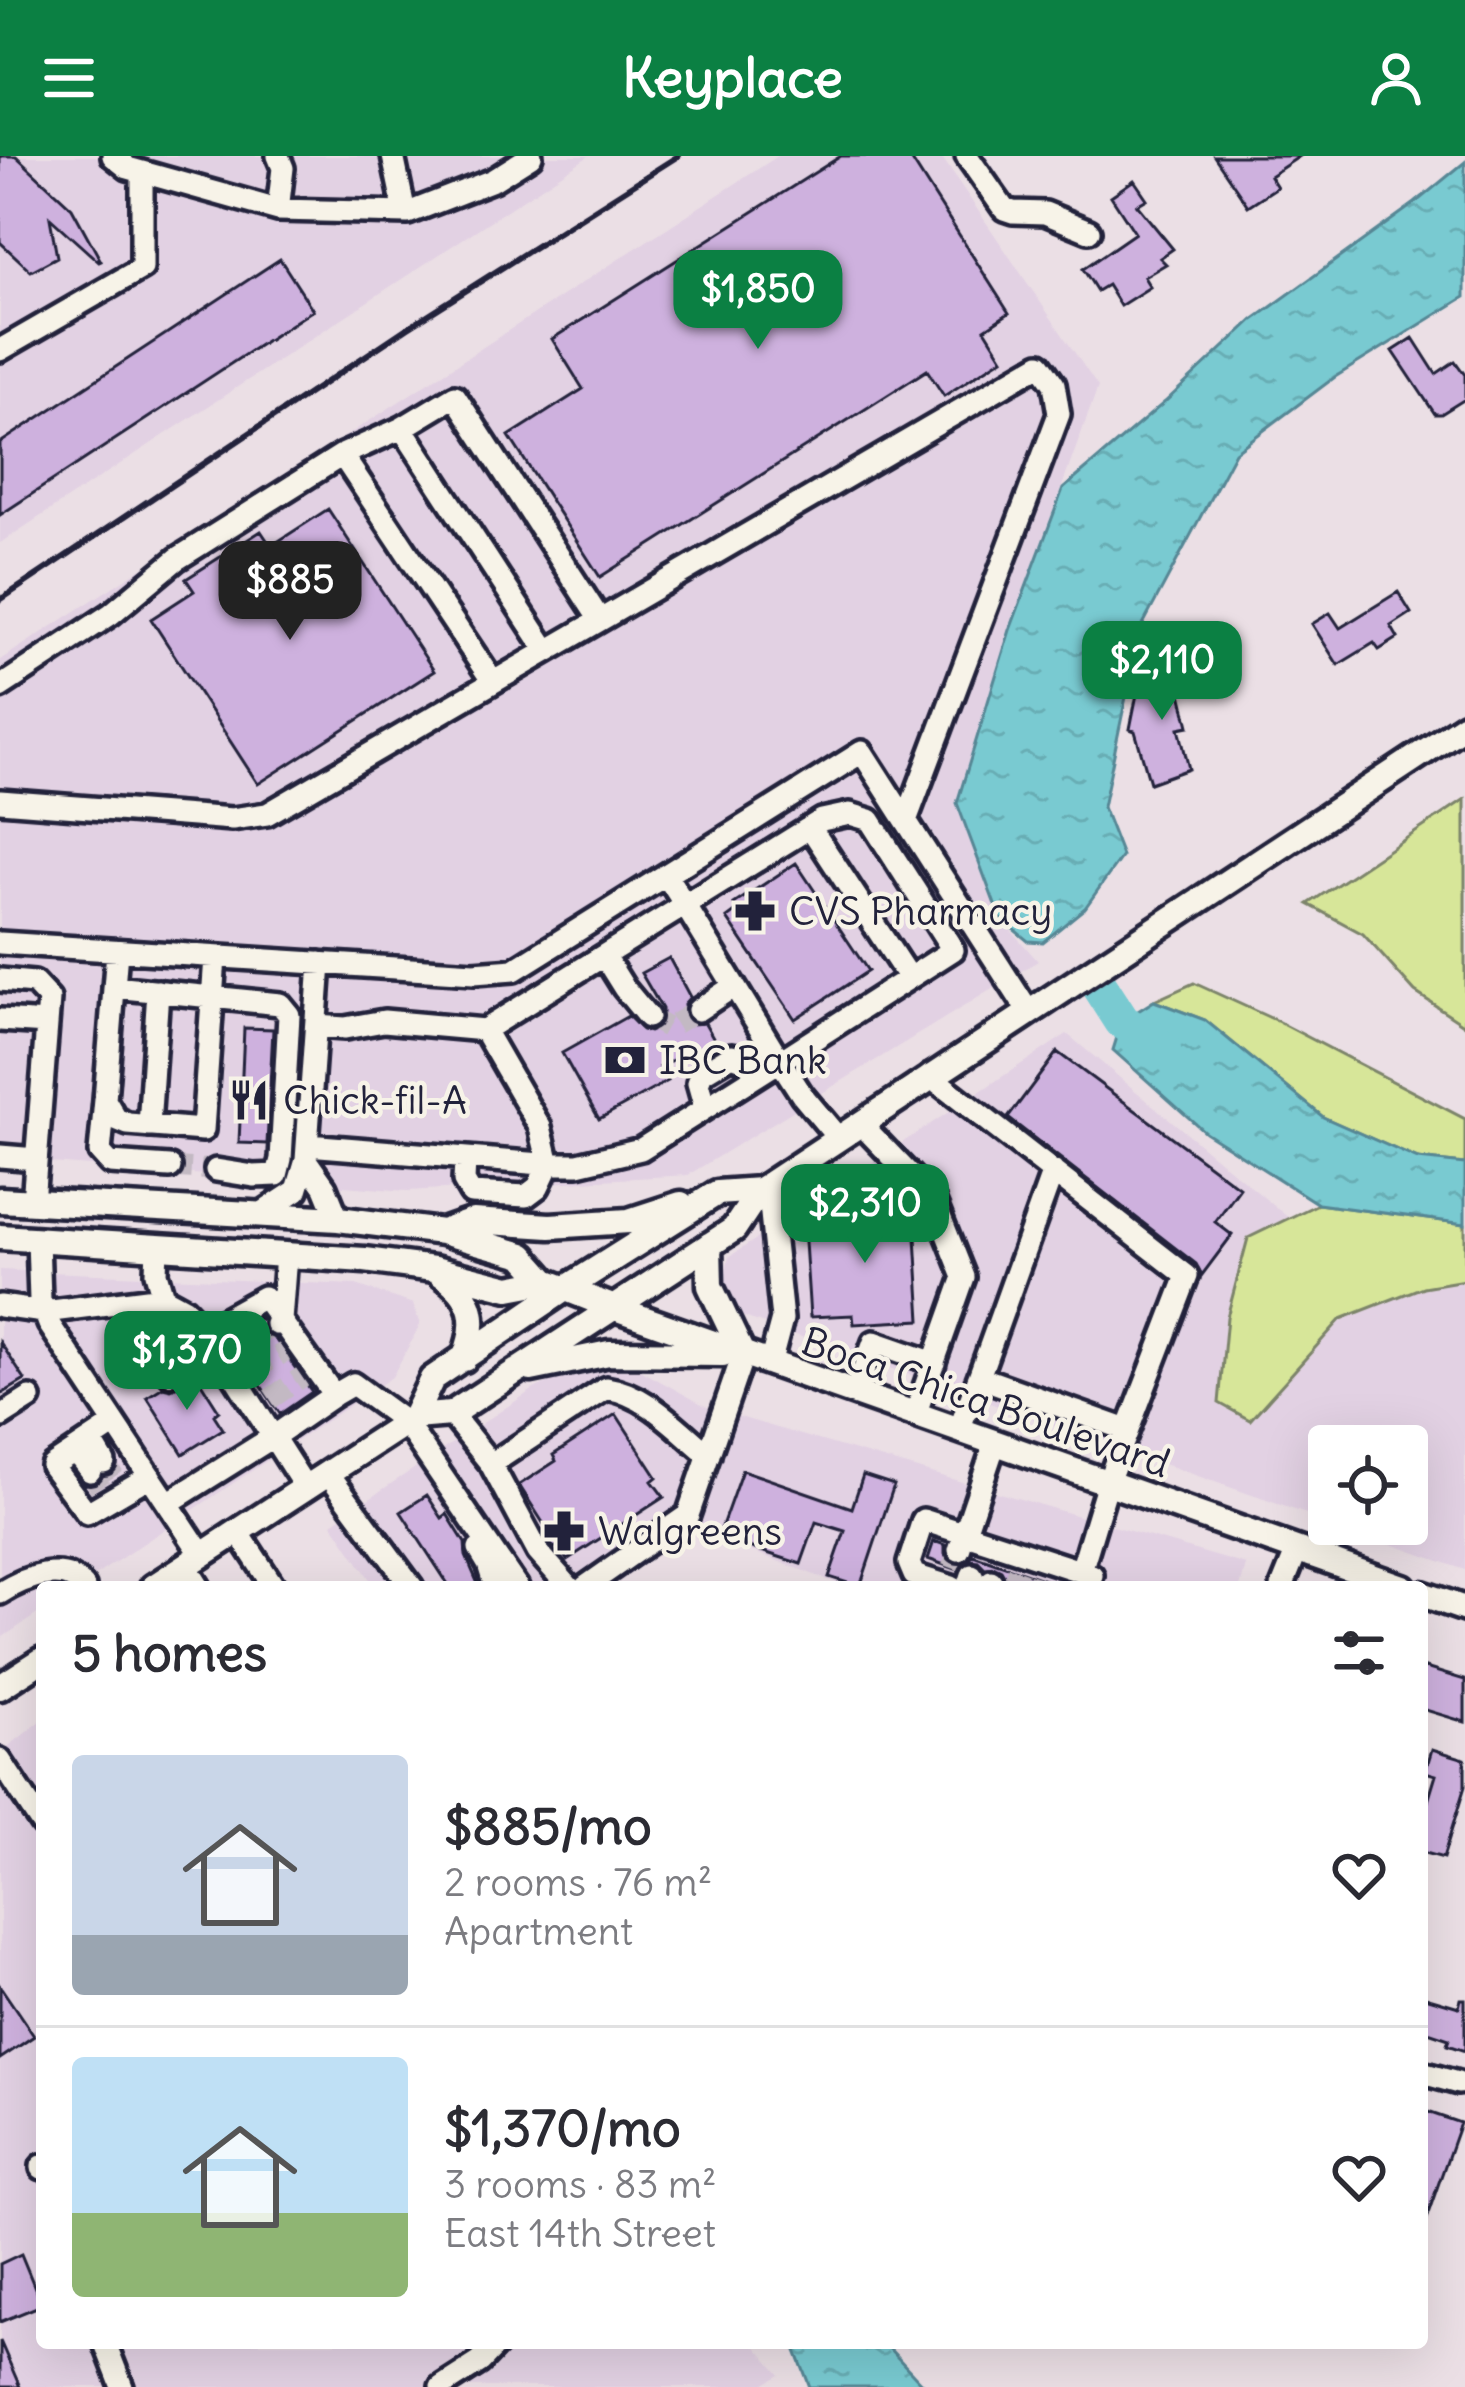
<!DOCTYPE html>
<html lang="en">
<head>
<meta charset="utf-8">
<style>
	body { margin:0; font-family:Delius,sans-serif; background:#f2f2f3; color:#2b2b33; height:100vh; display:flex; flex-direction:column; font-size:45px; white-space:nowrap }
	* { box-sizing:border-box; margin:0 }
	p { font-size:39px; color:#7c7c81 }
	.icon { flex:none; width:66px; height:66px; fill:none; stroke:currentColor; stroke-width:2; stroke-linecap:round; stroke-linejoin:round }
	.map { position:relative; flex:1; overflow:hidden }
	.sheet { position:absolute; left:36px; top:1425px; width:1392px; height:768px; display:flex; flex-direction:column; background:#fff; border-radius:12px; box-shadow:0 12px 48px #0002 }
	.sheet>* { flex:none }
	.fabs { position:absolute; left:1308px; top:1269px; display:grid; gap:24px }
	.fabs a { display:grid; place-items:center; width:120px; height:120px; border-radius:12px; background:#fff; box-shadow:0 12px 48px #0002; font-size:60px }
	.price { position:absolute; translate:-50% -102px; padding:0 27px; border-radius:24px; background:#0b8043; color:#fff; font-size:39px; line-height:78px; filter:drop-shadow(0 3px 6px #0008) }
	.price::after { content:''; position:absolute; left:50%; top:72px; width:36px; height:27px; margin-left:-18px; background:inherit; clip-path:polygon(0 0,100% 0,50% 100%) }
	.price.active { background:#222; color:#fff }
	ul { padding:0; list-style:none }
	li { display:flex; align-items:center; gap:36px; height:300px; padding:0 36px }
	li+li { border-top:3px solid #e1e1e2 }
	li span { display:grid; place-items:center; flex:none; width:336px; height:240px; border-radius:12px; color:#555 }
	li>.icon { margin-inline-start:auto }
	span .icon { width:144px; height:144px; fill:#fffc; stroke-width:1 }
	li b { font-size:51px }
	h2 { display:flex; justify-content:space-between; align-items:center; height:144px; padding:0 36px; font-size:51px }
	header { display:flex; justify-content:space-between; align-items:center; height:156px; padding:0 36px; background:#0b8043; color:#fff; font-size:54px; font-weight:700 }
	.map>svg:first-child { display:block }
	.built { fill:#e2d1e3 }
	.grass { fill:#d7e699; stroke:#7c846a; stroke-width:3 }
	.water { fill:url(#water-ripples); stroke:#568795; stroke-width:3 }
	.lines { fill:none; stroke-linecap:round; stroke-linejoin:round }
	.river { stroke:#79cad1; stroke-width:36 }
	.building { fill:#ceb1de; stroke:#22223b; stroke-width:3 }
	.minor-tunnel { stroke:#c3b9c3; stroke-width:21; stroke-dasharray:21 10; stroke-linecap:butt }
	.minor-casing { stroke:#22223b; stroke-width:30 }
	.major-casing { stroke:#22223b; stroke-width:33 }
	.minor { stroke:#f7f3e8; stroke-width:21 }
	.major { stroke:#f7f3e8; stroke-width:24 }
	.rail { stroke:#22223b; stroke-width:6 }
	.labels { text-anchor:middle; stroke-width:9; stroke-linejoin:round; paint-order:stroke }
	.poi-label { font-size:39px; fill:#22223b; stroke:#f7f3e8; text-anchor:start }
	.street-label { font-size:39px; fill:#22223b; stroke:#f7f3e8 }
</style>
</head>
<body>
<header><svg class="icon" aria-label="menu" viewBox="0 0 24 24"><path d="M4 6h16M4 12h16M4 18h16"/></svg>Keyplace<svg class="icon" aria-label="person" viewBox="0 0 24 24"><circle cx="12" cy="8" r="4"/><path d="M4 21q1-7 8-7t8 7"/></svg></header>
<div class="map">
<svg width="1465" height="2231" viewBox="0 0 1465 2231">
	<defs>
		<pattern id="water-ripples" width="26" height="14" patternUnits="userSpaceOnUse" patternTransform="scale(3)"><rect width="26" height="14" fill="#79cad1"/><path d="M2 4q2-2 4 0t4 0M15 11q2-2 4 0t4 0" fill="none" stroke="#68adb4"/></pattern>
	</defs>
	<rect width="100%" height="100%" fill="#ebdfe5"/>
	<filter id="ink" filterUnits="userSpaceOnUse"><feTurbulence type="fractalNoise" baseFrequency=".00833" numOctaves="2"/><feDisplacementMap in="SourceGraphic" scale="24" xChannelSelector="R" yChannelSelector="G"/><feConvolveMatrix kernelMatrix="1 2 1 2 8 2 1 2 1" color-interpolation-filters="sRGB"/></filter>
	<g filter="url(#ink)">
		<!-- built -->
		<path class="built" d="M0 0H589L0 387Z
			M778 0H941L1098 231 1010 474 1000 762 1038 805 688 1019 408 1035 0 1003V504Z
			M1067 878 1302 1073 1465 1091V1414L1334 1368H1407V1290H1329V1366L733 1157 721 1130 729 1101Z
			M0 1114 356 1129 413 1148 420 1169 392 1221 78 1431H42V1455L0 1483Z
			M609 1197 709 1252 1246 1409 1240 1431H835L836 1427 695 1374 608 1431H375L332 1367 534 1233Z
			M42 1564V2187H753L780 2219 759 2231H0V1597Z"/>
		<!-- grass -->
		<path class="grass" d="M1465 643V869L1415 836 1363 778 1308 748Z
			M1194 827 1275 864 1465 963V1008L1418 1003 1323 961 1205 864 1154 845Z
			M1318 1048 1465 1068V1124L1423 1131 1341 1163 1250 1264 1219 1247 1227 1161 1248 1082Z"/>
		<!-- water -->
		<path class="water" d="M1465 6V141L1335 221 1235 296 1140 474 1103 651 1122 700 1085 752 1043 786 1028 785 1000 762 957 647 1010 474 1063 333 1165 246 1253 164 1415 47Z
			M1154 845 1205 864 1323 961 1418 1003 1465 1008V1068L1318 1048 1205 976 1113 894 1122 865Z
			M796 2187H884L925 2231H810L795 2192Z"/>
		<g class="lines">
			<!-- river -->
			<path class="river" d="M1099 829 1122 865 1163 893"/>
		</g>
		<!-- building -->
		<path class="building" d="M0 0H16L72 52 101 105 99 106 50 62 57 101 31 115 0 86Z
			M841 0H909L1009 157 985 173 1003 202 944 240 927 214 600 421 509 280 583 233 552 183Z
			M1214 0H1300L1270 20 1277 31 1248 50Z
			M1134 24 1147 43 1137 49 1173 93 1160 102 1166 108 1144 121 1150 131 1120 150 1107 129 1097 135 1083 113 1135 77 1111 40Z
			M280 103 313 154 0 359V287Z
			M1413 182 1436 218 1455 205 1465 219V243L1441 258H1435L1393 195Z
			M328 353 434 515 258 628 151 463 194 435 186 423 261 375 271 390Z
			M1398 436 1411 457 1391 470 1398 482 1379 494 1374 487 1338 509 1312 468 1330 457 1340 472Z
			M1176 503 1186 528 1178 525 1189 570 1179 572 1189 613 1150 627 1135 575 1130 573 1137 538H1156L1148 510Z
			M796 707 868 815 795 863 727 762 738 754 734 748Z
			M669 802 690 841 684 848 685 861 692 868 705 867 718 890 694 905 689 895 660 911 668 925 599 963 562 897 628 860 642 874 649 876 658 872 662 865V853L641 817Z
			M244 872 273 873 267 988 239 987Z
			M1057 896 1240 1032 1215 1066 1232 1079 1202 1119 1196 1108 1008 962Z
			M914 1048 921 1164 854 1168 853 1159 810 1161 804 1071 845 1069 844 1052Z
			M260 1161 264 1177 275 1183 312 1236 280 1258 227 1179Z
			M0 1186 25 1224 0 1239Z
			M186 1216 194 1229 200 1225 219 1255 214 1259 223 1273 183 1298 147 1241 163 1231 171 1233 178 1230Z
			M616 1258 657 1321 652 1325 664 1341 567 1404 558 1390 554 1392 550 1387 544 1375 547 1373 519 1329 556 1305 553 1299Z
			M742 1314 852 1352 863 1319 894 1329 860 1431 829 1421 845 1375 816 1366 801 1408 718 1381Z
			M427 1339 442 1362 447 1358 465 1387 466 1400 478 1428 473 1431H450L401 1356Z
			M934 1385 945 1389V1398L949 1405 961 1409 958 1414 928 1403Z
			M973 1399 1060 1429 1059 1431 1005 1430V1421L1001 1414 995 1411 985 1412 978 1405 970 1404Z
			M1422 1511 1465 1524V1566L1422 1553Z
			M1432 1593 1465 1603V1630L1443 1702 1422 1696V1665L1436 1619 1425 1616Z
			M0 1830 34 1880 0 1903Z
			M1422 1840 1459 1851 1461 1843H1465V1895L1447 1889 1449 1883 1422 1874Z
			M1422 1954 1460 1967 1424 2069H1422Z
			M21 2098 42 2149 0 2166V2108Z
			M0 2185 20 2231H0Z"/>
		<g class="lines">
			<!-- minor-tunnel -->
			<path class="minor-tunnel" d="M648 861 668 872 698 854
				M170 1011 216 1014
				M236 1192 269 1172
				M251 1215 285 1196
				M270 1243 302 1221
				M104 1306 114 1321
				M90 1315 100 1331
				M952 1412 959 1394
				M1012 1431 1018 1414
				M1036 1431 1039 1421"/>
			<!-- minor casing -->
			<g class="minor-casing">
				<path id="minor" d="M113 0 128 12 278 54 408 57 493 24 531 0
					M278 0 283 12 278 54
					M393 0 405 57
					M967 0 1004 53 1013 56 1045 57 1089 75
					M0 194 142 112V16
					M402 272 547 495
					M342 299 493 526
					M0 531 111 458 177 403 342 299 402 272 455 240 600 464
					M0 645 232 663 267 658 1040 208 1054 228 1059 258 907 662
					M810 671 909 822
					M0 787 474 817 514 814 862 596 1028 855
					M117 795 105 944 116 963 128 968 203 974 215 801
					M604 800 624 832 648 861
					M0 824 34 827 49 843 33 1046
					M114 831 280 848 289 859 281 1003 277 1019 254 1020 216 1014
					M698 854 734 830
					M0 864 47 867
					M316 870 345 872 384 865 484 874 540 971 549 1008 538 1031 526 1040 471 1037 464 1025 465 1004
					M484 874 685 749 666 719
					M930 920 1187 1120 1108 1326 1081 1415
					M105 944 100 996 110 1007 170 1011
					M705 952 698 927 702 917 732 899 746 904 760 917
					M860 967 933 1043 964 1121 915 1259
					M149 970 158 835
					M308 989 542 1008H578L641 993 780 905 685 749 822 664 850 658 870 664 953 794 780 905 802 939 838 982
					M0 1000 36 1003
					M306 1004 325 1031 338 1063
					M768 1029 782 1163 770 1208
					M259 1059 297 1034 306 1004 320 807
					M38 1083 40 1144 49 1168 202 1399
					M157 1091 156 1117 163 1141 185 1153 205 1174 305 1331
					M128 1146 170 1218
					M0 1150 44 1156 163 1141
					M276 1168 281 1165 286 1099
					M979 1221 1053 1015
					M855 1238 874 1186 934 1207
					M334 1239 353 1228 405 1266 517 1431
					M451 1258 491 1308 606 1232C647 1238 677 1273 709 1299
					M0 1261 30 1242
					M115 1268 52 1310 87 1357 150 1320
					M959 1274 979 1221 1127 1274
					M91 1284 104 1306
					M75 1295 90 1315
					M491 1308 538 1396 569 1431
					M328 1317 412 1431
					M168 1347 273 1281 334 1239 264 1141 205 1174
					M238 1376 274 1431
					M479 1393 488 1408 495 1431
					M959 1394 995 1287
					M186 1410 199 1431
					M585 1431 688 1359 743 1199
					M952 1431 914 1419 909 1407 923 1364 1092 1419 1088 1431
					M968 1431 972 1419
					M989 1431 991 1425
					M1282 1431 1297 1394
					M0 1437C24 1422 63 1406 84 1431
					M0 1604 42 1668
					M1422 1917 1458 1927
					M42 2010V2012
					M105 2187 122 2231
					M441 2231 480 2206 498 2187"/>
			</g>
			<!-- major casing -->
			<g class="major-casing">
				<path id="major" d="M0 1044 338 1063 442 1076 523 1099 546 1125 612 1151 1403 1431
					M442 1076 473 1065 550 1070 629 1065 681 1048
					M0 1081 365 1104 434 1113 509 1132 546 1125
					M709 1089 710 1130 743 1199
					M441 1118C475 1141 479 1165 464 1203
					M531 1213 609 1197 723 1198
					M414 1261 432 1223 565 1133 717 1037 760 1034
					M153 1431 414 1261 451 1258 734 1073 760 1034 768 1029 1465 569
					M1422 1438 1465 1453
					M0 1531 42 1504"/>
			</g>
			<!-- minor -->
			<use href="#minor" class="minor"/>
			<!-- major -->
			<use href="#major" class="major"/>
			<!-- rail -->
			<path class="rail" d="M0 444 407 172 678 0"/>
		</g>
	</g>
	<!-- icons -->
	<defs>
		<g id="pharmacy-bare" transform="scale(3.24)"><path d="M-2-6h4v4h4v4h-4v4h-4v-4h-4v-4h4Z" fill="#22223b" stroke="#f7f3e8" stroke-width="2.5" paint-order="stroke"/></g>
		<g id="bank-bare" transform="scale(3.24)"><path d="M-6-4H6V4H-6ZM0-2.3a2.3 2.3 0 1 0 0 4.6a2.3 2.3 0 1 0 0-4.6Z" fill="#22223b" stroke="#f7f3e8" stroke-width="2.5" paint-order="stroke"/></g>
		<g id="restaurant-bare" transform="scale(3.24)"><path d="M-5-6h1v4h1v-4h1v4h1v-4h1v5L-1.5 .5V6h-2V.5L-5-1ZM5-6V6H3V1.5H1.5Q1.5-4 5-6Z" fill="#22223b" stroke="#f7f3e8" stroke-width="2.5" paint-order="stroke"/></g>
	</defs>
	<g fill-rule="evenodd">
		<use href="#pharmacy-bare" x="755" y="755"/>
		<use href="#bank-bare" x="625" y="904"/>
		<use href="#restaurant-bare" x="249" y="944"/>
		<use href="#pharmacy-bare" x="564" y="1375"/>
	</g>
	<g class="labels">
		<!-- poi labels -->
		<g class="poi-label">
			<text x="789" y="769">CVS Pharmacy</text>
			<text x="659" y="918">IBC Bank</text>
			<text x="283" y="958">Chick-fil-A</text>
			<text x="598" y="1389">Walgreens</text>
		</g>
		<!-- street labels -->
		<g class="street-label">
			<text transform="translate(986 1246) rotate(19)" y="14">Boca Chica Boulevard</text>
		</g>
	</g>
</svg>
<div class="fabs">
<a><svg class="icon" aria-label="locate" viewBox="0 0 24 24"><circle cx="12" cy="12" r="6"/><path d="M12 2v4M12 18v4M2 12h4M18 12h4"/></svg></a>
</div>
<b class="price" style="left:758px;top:196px">$1,850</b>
<b class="price active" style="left:290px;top:487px">$885</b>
<b class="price" style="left:1162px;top:567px">$2,110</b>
<b class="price" style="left:865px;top:1110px">$2,310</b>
<b class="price" style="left:187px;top:1257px">$1,370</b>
<section class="sheet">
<h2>5 homes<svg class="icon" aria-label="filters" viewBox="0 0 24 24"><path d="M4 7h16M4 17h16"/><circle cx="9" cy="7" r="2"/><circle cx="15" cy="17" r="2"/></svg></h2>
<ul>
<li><span style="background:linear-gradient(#c9d6e8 75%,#9aa5b1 0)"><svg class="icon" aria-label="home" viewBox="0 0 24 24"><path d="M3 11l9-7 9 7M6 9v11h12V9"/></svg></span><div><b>$885/mo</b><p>2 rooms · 76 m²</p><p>Apartment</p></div><svg class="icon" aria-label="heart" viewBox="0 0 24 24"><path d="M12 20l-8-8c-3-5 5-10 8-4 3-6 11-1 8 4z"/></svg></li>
<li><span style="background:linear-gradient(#bfe0f5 65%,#8fb573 0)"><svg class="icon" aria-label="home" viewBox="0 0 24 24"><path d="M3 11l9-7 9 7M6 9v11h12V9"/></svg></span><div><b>$1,370/mo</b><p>3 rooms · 83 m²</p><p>East 14th Street</p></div><svg class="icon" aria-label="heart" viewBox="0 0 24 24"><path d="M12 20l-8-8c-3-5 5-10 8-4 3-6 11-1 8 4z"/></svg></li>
</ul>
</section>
</div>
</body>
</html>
